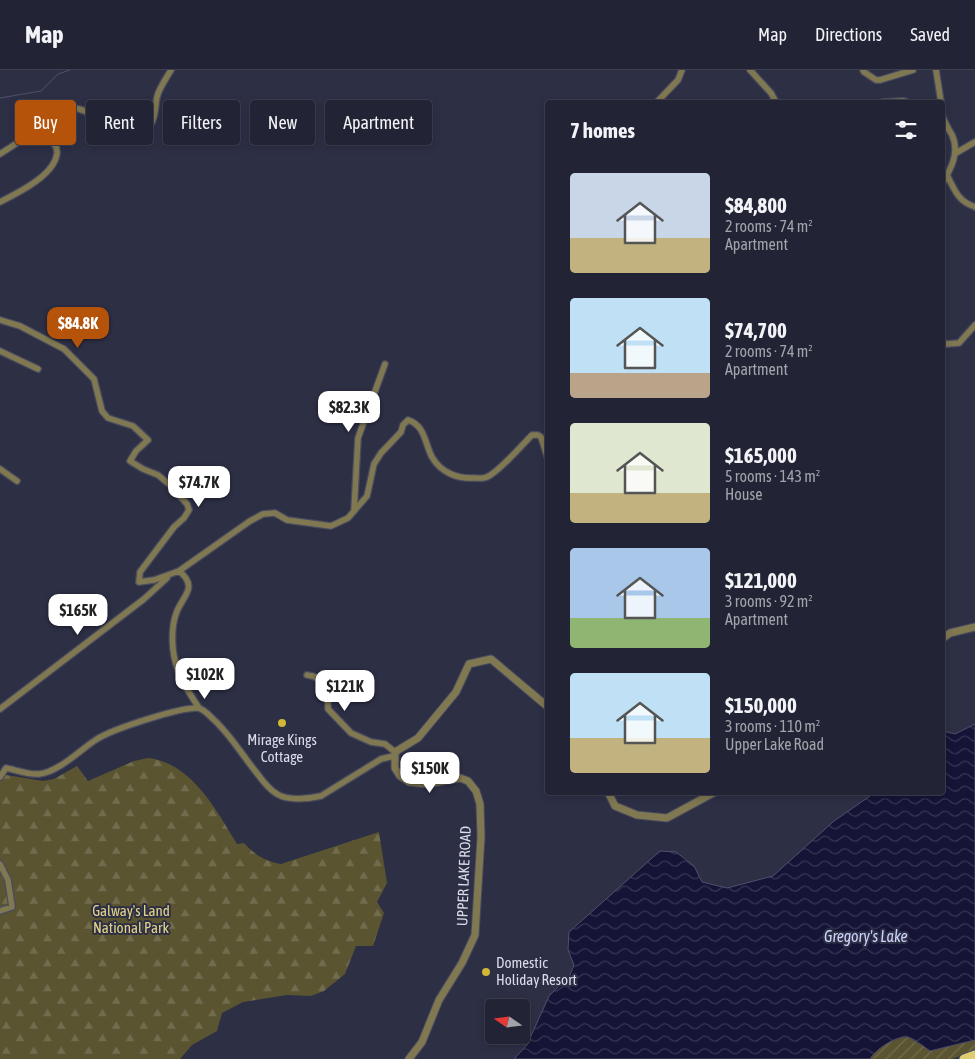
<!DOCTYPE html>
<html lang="en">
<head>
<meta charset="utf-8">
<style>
	body { margin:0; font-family:"Asap Condensed",sans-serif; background:#2e2f40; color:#f1f3f6; height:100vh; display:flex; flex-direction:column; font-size:19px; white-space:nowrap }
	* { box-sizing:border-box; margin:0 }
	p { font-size:16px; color:#a2a4ac }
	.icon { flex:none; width:28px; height:28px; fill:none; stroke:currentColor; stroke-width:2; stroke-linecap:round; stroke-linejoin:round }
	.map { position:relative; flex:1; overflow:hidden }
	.panel { position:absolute; left:545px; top:30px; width:400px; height:695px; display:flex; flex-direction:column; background:#222334; border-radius:5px; box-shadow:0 2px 8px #0003,0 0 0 1px #3f404f }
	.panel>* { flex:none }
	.hud { position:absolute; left:15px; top:30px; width:455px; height:45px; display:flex; gap:10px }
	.needle { width:32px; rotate:284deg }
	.buttons { position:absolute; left:485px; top:929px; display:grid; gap:10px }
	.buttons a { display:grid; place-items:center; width:45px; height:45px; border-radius:5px; background:#222334; box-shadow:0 2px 8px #0003,0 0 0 1px #3f404f; font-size:25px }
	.price { position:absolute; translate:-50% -42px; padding:0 11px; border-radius:10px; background:#fff; color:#222; font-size:16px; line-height:32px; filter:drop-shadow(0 1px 2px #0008) }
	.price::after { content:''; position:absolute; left:50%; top:30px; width:15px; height:11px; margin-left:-8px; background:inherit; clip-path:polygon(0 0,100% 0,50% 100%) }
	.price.selected { background:#b45309; color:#fff }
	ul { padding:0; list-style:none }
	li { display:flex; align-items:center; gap:15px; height:125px; padding:0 25px }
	li span { display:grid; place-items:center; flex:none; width:140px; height:100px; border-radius:5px; color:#555 }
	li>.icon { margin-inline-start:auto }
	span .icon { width:60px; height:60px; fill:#fffc; stroke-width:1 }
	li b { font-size:21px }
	h2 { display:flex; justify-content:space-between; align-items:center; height:60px; padding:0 25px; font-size:21px }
	.tag { padding:0 18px; border-radius:5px; background:#222334; box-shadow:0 2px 8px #0003,0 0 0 1px #3f404f; font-size:18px; line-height:45px }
	.tag.selected { background:#b45309; color:#fff }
	header { display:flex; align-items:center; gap:30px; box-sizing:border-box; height:70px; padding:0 25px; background:#222334; border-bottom:1px solid #3f404f }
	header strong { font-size:24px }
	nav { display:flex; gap:28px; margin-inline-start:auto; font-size:18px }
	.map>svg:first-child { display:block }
	.forest { fill:url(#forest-firs) }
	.garden { fill:url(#garden-furrows) }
	.water { fill:url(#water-waves); stroke:#50506d }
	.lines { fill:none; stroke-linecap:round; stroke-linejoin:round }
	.stream { stroke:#50506d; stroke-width:1 }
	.minor-casing { stroke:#494b5f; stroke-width:8 }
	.tertiary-casing { stroke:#494b5f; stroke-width:9 }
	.trunk-casing { stroke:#494b5f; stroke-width:11 }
	.minor { stroke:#807851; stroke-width:5.5 }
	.tertiary { stroke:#807851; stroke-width:7 }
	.trunk { stroke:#decc6e; stroke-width:9 }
	.poi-dot { fill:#d0b736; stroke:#2d2f45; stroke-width:2 }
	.labels { text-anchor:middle; stroke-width:4; stroke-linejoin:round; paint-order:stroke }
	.poi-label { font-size:15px; fill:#dadcea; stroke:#2d2f45 }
	.street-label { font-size:15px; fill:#dadcea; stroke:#2d2f45 }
	.park-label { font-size:15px; fill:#e3d389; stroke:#2d2f45 }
	.water-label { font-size:16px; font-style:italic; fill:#ced3fc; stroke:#2d2f45 }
</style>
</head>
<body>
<header>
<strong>Map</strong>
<nav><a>Map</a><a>Directions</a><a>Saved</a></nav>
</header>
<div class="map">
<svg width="975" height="989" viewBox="0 0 975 989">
	<defs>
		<pattern id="forest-firs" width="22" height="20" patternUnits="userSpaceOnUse" patternTransform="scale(1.25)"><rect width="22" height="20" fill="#5b5431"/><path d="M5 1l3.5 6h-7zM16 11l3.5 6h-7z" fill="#726c4f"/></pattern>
		<pattern id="garden-furrows" width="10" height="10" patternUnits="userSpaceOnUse" patternTransform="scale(1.25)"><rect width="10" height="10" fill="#5b5431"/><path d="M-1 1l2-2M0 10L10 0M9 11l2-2" fill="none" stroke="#726c4f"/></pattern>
		<pattern id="water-waves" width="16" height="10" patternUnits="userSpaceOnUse" patternTransform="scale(1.25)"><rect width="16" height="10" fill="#151437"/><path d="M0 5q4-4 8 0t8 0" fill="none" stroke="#363654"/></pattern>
	</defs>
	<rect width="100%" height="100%" fill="#2d2f45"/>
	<!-- forest -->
	<path class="forest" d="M148 688C192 693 216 740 237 774L244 773C255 785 265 791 281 794L379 762 387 813 377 832 384 843 373 876H356L345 904 324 921 311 926 287 925 243 932 222 943 217 961 192 975 180 989H0V704L43 711 54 709 77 696 88 711 134 691Z"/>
	<!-- garden -->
	<path class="garden" d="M908 967 931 981 975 970V981L952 989H870C878 977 894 968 908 967Z"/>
	<!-- water -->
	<path class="water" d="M975 654V970L930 981C924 977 914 968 907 967 895 966 875 980 870 989H514L527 975 549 926 570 905 574 895 568 880 569 862 660 781 676 782 694 796 702 812 727 818 773 806 834 751 870 726 871 723 942 722 943 661 955 664Z"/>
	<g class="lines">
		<!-- stream -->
		<path class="stream" d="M0 28 41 21 58 4 70 0"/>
		<!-- minor casing -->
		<g class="minor-casing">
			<path id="minor" d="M750 0 771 23 776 32
				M863 0 864 2 876 10H880L913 0
				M936 0 941 32
				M657 32 678 10 682 0
				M883 32 904 31 907 32
				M942 44C944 52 948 58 952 65 960 82 951 99 942 114
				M956 83 975 72
				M0 84 68 40C71 39 76 38 79 39 105 45 121 92 149 57 156 48 155 37 157 27 159 18 166 9 171 0
				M947 105C955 121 958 131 975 137
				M0 132C18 123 55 105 57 83 58 67 37 68 26 67
				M0 250 20 256 64 279 94 309 102 341 108 348 133 356 148 370 136 381 130 391 143 399 158 405 170 415 187 434 189 440 184 448 174 457 140 502 139 512 154 510 179 501C200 518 181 527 176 544 172 555 172 568 173 579 175 601 187 620 199 638
				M942 272 947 274 959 273 975 255
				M0 281 38 299
				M0 399 17 411
				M354 441 358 368 385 294
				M179 501 250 451 263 444 275 443 287 450 331 456 348 448 367 426 374 394 381 383 401 362 403 355 408 350C425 355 425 374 432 387 441 403 458 409 475 408 479 408 483 409 487 407 499 402 521 376 532 365H538L541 367 548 389
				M307 605C326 607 328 621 328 639L351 663 371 672 385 674 395 682
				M0 639 144 529 167 508
				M0 707 6 698C16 700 29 705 39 704 59 702 81 679 97 669 113 659 180 637 198 638 204 639 209 645 213 649 230 664 242 685 256 702 262 710 268 719 277 724 288 731 308 729 321 726L381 689 394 686
				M0 794 8 810 12 837 0 841"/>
		</g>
		<!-- tertiary casing -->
		<g class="tertiary-casing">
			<path id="tertiary" d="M942 569 950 563 975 557
				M608 722 615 736 637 745 667 748 715 722
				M409 989 422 972 439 930 462 893 475 865 481 767 480 734 476 721 468 711 460 708 428 714 409 712 400 706 395 698V682L418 668 456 622 469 594 491 589 548 637"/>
		</g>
		<!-- trunk casing -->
		<g class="trunk-casing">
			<path id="trunk" d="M964 989 975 985"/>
		</g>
		<!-- minor -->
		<use href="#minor" class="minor"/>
		<!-- tertiary -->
		<use href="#tertiary" class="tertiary"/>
		<!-- trunk -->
		<use href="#trunk" class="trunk"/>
	</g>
	<!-- markers -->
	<g class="poi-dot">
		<circle cx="282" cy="653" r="5"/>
		<circle cx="486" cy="902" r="5"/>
	</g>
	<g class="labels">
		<!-- poi labels -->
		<g class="poi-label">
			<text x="282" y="675">Mirage Kings<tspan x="282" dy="17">Cottage</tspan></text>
			<text x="496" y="898" text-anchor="start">Domestic<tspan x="496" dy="17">Holiday Resort</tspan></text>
		</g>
		<!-- street labels -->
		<g class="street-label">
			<text transform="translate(464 806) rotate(-88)" y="5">UPPER LAKE ROAD</text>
		</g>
		<!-- park labels -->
		<g class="park-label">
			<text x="131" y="846">Galway's Land<tspan x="131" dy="17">National Park</tspan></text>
		</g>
		<!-- water labels -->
		<g class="water-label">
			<text x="866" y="872">Gregory's Lake</text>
		</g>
	</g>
</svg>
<div class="buttons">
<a><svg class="needle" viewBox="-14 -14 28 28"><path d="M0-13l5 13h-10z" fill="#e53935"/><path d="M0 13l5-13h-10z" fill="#a2a4ac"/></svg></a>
</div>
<b class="price selected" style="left:78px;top:279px">$84.8K</b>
<b class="price" style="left:349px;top:363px">$82.3K</b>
<b class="price" style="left:199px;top:438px">$74.7K</b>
<b class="price" style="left:78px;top:566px">$165K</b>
<b class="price" style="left:205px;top:630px">$102K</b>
<b class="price" style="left:345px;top:642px">$121K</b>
<b class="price" style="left:430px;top:724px">$150K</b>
<div class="hud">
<a class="tag selected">Buy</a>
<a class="tag">Rent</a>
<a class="tag">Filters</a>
<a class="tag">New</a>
<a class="tag">Apartment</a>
</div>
<section class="panel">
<h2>7 homes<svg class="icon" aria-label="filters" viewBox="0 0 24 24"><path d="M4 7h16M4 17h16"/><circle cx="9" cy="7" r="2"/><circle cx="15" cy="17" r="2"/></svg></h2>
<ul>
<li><span style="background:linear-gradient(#c9d6e8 65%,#c2b280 0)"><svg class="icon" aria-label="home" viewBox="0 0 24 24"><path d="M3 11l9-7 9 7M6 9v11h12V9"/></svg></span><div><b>$84,800</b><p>2 rooms · 74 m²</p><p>Apartment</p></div></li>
<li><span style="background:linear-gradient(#bfe0f5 75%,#b9a48a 0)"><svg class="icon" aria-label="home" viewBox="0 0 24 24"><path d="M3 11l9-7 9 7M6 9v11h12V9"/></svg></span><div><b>$74,700</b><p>2 rooms · 74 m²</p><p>Apartment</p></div></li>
<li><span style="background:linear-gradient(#dfe7d0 70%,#c2b280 0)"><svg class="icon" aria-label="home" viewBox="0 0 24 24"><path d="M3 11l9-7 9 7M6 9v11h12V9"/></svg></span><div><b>$165,000</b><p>5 rooms · 143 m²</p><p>House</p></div></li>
<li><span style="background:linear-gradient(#a9c7e8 70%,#8fb573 0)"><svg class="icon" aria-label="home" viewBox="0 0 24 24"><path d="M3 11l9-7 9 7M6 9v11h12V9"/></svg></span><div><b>$121,000</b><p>3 rooms · 92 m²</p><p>Apartment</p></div></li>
<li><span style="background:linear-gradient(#bfe0f5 65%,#c2b280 0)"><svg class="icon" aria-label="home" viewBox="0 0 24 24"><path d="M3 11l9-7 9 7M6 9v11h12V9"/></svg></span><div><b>$150,000</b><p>3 rooms · 110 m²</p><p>Upper Lake Road</p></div></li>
</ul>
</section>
</div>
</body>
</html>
